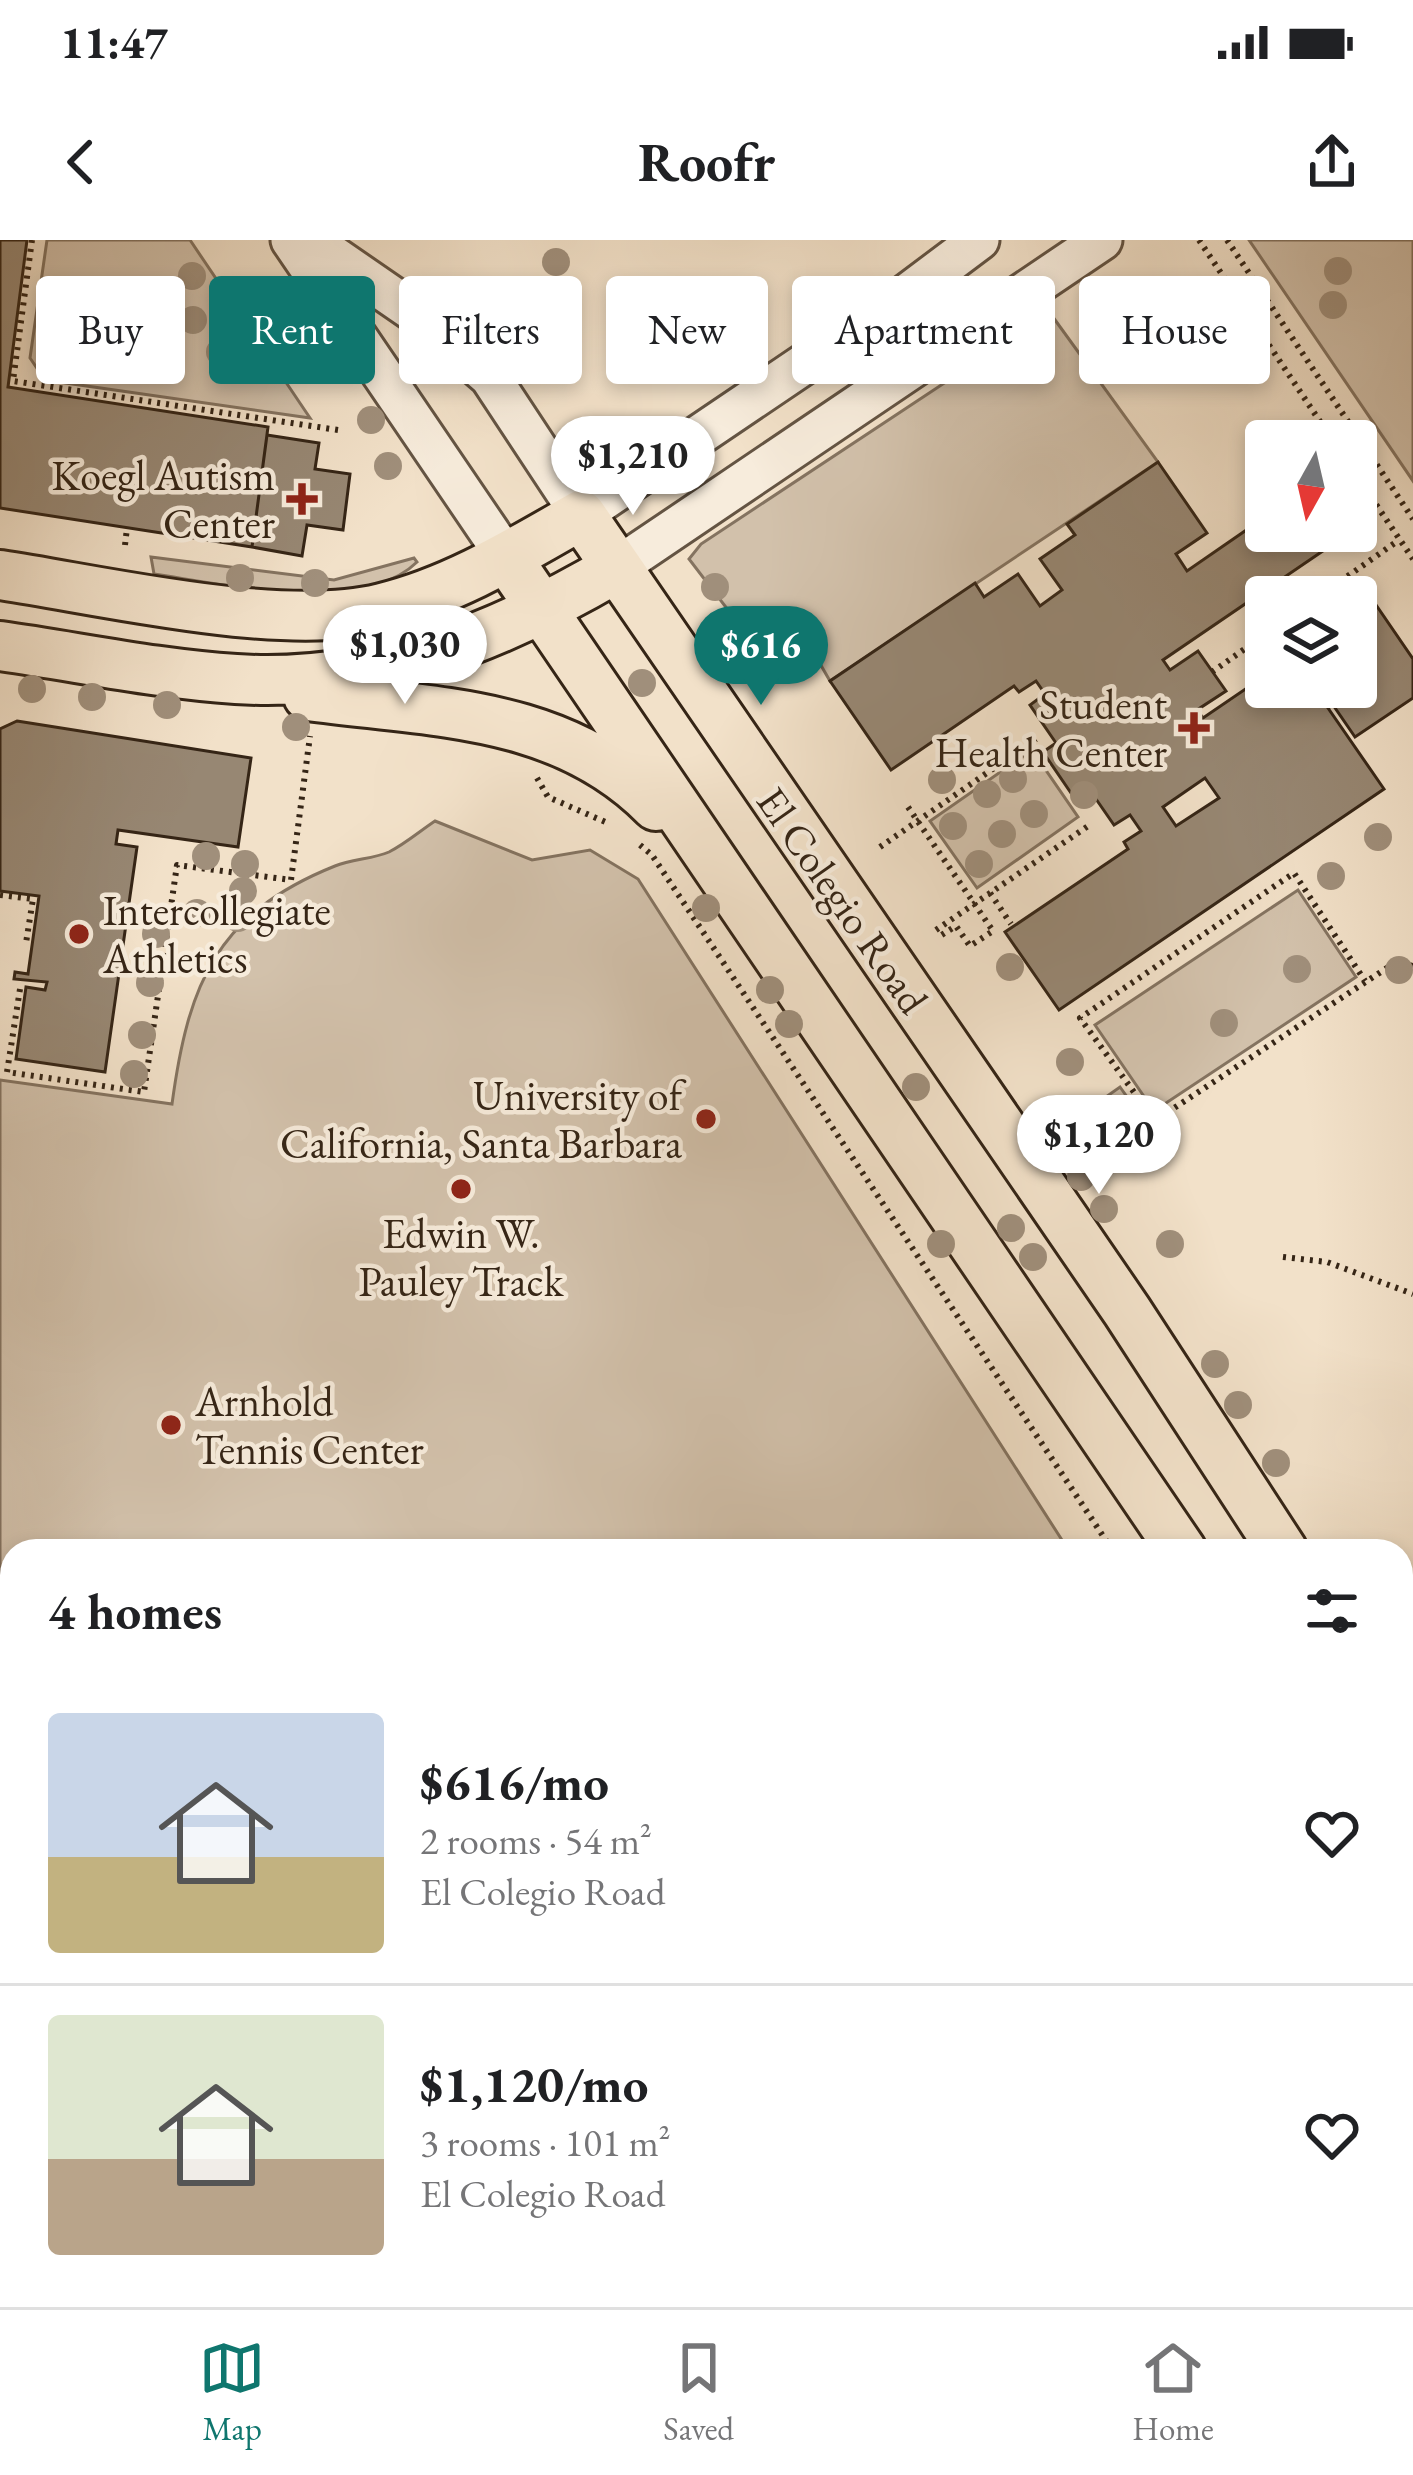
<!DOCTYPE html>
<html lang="en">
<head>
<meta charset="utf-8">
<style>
	body { margin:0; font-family:"EB Garamond",serif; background:#f2f2f2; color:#202124; height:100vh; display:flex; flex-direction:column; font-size:45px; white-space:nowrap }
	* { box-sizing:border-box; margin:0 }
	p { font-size:39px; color:#757577 }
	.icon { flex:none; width:66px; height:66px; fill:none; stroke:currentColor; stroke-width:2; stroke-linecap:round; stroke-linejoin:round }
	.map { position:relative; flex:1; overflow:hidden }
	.details { position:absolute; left:0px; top:1299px; width:1413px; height:768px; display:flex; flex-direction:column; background:#fff; border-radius:36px 36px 0 0; box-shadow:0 6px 18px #0003 }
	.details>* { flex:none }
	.banner { position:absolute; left:36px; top:36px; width:1341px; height:108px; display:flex; gap:24px }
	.needle { width:78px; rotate:188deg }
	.fabs { position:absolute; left:1245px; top:180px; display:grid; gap:24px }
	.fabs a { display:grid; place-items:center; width:132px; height:132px; border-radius:12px; background:#fff; box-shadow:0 6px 18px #0003; font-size:60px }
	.price { position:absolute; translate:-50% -102px; padding:0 27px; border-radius:42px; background:#fff; color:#222; font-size:39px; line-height:78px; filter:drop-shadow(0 3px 6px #0008) }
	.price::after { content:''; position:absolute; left:50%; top:72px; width:36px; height:27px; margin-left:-18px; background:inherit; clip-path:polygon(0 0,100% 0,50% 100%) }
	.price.on { background:#0f766e; color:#fff }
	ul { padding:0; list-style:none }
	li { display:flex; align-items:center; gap:36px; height:300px; padding:0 48px }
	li+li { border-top:3px solid #e0e0e0 }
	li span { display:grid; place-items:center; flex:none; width:336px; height:240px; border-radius:12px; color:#555 }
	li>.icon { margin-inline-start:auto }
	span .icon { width:144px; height:144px; fill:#fffc; stroke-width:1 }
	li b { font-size:51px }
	h2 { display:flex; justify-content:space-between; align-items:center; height:144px; padding:0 48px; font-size:51px }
	.tag { padding:0 42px; border-radius:12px; background:#fff; box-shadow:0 6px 18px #0003; font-size:42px; line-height:108px }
	.tag.on { background:#0f766e; color:#fff }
	.status { display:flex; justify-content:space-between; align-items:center; height:84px; padding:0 60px; background:#fff; direction:ltr }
	.status svg { height:33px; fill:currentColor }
	header { display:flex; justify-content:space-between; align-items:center; height:156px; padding:0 48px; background:#fff; font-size:54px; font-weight:700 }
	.tab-bar { display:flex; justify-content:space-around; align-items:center; height:168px; border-top:3px solid #e0e0e0; background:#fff; font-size:33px; color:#757577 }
	.tab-bar a { display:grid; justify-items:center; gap:6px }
	.tab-bar .on { color:#0f766e }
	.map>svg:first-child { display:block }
	.green { fill:#d2c1ab; stroke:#847360; stroke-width:3 }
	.building { fill:#978773; stroke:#352516; stroke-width:3; fill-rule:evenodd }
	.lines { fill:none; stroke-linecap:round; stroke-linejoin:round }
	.minor-casing { stroke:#645443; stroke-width:45 }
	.major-casing { stroke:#352516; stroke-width:54 }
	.path { stroke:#352516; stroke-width:6; stroke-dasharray:3 6; stroke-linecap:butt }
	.minor { stroke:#f7ecdc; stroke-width:39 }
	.major { stroke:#f2e1c9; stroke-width:48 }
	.tree { fill:#a08f7b }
	.poi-dot { fill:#8f2418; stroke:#f7ecdc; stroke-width:4.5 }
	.labels { text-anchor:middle; stroke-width:9; stroke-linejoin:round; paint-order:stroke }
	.poi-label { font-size:42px; fill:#352516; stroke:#f7ecdc; text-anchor:end }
	.street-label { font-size:42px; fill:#352516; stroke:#f7ecdc }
</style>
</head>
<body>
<div class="status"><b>11:47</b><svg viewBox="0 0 49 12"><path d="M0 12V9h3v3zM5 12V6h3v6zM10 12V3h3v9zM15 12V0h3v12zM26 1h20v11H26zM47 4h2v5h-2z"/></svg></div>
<header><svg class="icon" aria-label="back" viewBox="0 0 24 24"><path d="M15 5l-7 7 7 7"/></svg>Roofr<svg class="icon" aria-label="share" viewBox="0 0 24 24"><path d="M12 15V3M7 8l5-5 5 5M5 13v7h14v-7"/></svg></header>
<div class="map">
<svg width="1413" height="2067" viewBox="0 0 1413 2067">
	<rect width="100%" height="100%" fill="#f2e1c9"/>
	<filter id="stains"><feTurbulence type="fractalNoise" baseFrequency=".00167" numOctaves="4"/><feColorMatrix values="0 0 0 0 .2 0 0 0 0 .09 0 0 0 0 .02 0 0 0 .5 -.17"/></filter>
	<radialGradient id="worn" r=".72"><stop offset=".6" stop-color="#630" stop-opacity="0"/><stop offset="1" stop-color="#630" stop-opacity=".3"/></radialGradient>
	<!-- green -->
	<path class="green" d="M47 0H190L310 178 45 140 30 118Z
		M1249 0H1413V241Z
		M1050 73 1158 222 830 441 792 375 754 404 689 319 701 304Z
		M151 317 334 340 414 318 417 322C363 376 223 344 154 334Z
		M1032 510 1078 577 977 648 930 581Z
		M435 581 532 620 590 610 638 639 1069 1311H12V1469L0 1467V840L172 864C188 746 215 674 335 626 352 619 373 619 389 612 405 604 420 591 435 581Z
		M1298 650 1356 737 1154 871 1095 785Z
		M1120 847 1142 878 1116 896 1110 888 1104 893 1110 902H1097L1076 878Z
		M0 1516 12 1517V2055H131L129 2067H0Z
		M174 2055H1037L1035 2067H169Z"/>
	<!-- building -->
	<path class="building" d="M0 0H27L8 147 268 187 252 307 0 268Z
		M267 195 319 203 315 229 350 234 343 290 307 285 302 316 252 307Z
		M1158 222 1207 293 1176 314 1187 331 1255 284 1251 278 1266 268V291H1324L1333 304 1163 420 1170 430 1198 411 1226 451 1197 470 1203 478 1266 435V447H1356V374L1374 362 1413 419V458L1355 497 1333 465 1328 468 1384 549 1059 770 1005 692 1128 609 1124 602 1141 591 1130 575 1114 585 1087 546 1073 556 1043 512 1056 503 1030 465 1045 454 1036 441 1019 452 1014 446 891 530 830 441 975 343 984 357 1018 334 1040 366 1062 350 1040 319 1075 295 1067 284ZM1205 538 1219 558 1176 586 1163 567Z
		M17 481 251 518 238 607 118 590 116 604 137 607 105 832 16 819 26 747 45 750 47 742 14 739 15 732 28 734 39 656 0 651V489Z"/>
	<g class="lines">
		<!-- minor casing -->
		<g class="minor-casing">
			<path id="minor" d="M291 0 507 318
				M310 0 416 73 490 137 581 275 899 60 979 0
				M616 328 1102 0
				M1400 2067V2055"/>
		</g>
		<!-- major casing -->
		<g class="major-casing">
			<path id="major" d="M507 318 1182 1311
				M0 335C106 351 281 393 382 368 453 351 518 311 581 275L1127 1071 1283 1311
				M0 406C78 417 157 434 236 439 374 448 499 397 616 328
				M308 456C435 473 561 470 656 566
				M1401 1493 1413 1512
				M1401 1624 1413 1633"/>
		</g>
		<!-- path -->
		<path class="path" d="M32 0 13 141 338 190
			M1199 0 1333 201
			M1227 0 1413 279
			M1356 235 1413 319
			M125 305 127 288
			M1270 348 1276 357
			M1318 357 1399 300
			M1212 432 1266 394
			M537 538 548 557 610 584
			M908 567 993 691 970 706 956 686 940 696
			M640 605 652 615 1113 1311
			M880 607 1036 499
			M990 653 1011 684
			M0 655 33 659 26 703
			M936 690 1091 584
			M20 749 7 832 144 852 177 625 291 640 310 496
			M1155 881 1080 778 1294 633 1365 741
			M1092 922 1396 722 1413 726
			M1283 1017 1327 1022 1413 1054
			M1012 1311 1013 1310
			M0 1471 12 1475
			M0 1498 12 1501
			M1401 1771 1402 1772
			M1413 1776 1403 1800 1413 1830
			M1401 1845 1413 1842
			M145 2067 147 2055"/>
		<!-- minor -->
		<use href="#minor" class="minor"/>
		<!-- major -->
		<use href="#major" class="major"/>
	</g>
	<!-- trees -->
	<g class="tree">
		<circle cx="556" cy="22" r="14"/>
		<circle cx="1338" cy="31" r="14"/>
		<circle cx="192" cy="36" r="14"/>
		<circle cx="1333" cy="65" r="14"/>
		<circle cx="67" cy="73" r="14"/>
		<circle cx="193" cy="80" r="14"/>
		<circle cx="225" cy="85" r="14"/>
		<circle cx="527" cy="104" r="14"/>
		<circle cx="1246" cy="109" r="14"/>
		<circle cx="220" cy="112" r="14"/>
		<circle cx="745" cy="113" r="14"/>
		<circle cx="253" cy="122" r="14"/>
		<circle cx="371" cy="180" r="14"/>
		<circle cx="388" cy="226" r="14"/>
		<circle cx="240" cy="338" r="14"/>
		<circle cx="315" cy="343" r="14"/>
		<circle cx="715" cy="347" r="14"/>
		<circle cx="724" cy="422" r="14"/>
		<circle cx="642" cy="443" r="14"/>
		<circle cx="32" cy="449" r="14"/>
		<circle cx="92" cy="457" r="14"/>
		<circle cx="167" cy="465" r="14"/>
		<circle cx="296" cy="487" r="14"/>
		<circle cx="1013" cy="539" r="14"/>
		<circle cx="942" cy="540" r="14"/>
		<circle cx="987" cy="554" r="14"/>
		<circle cx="1084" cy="555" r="14"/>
		<circle cx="1034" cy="574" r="14"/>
		<circle cx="953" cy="586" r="14"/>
		<circle cx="1002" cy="594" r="14"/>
		<circle cx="1378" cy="597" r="14"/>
		<circle cx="206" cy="616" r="14"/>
		<circle cx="245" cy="624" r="14"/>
		<circle cx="979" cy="624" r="14"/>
		<circle cx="1331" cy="636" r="14"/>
		<circle cx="243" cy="651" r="14"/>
		<circle cx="706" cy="668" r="14"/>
		<circle cx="197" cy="673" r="14"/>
		<circle cx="238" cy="678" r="14"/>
		<circle cx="156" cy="694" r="14"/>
		<circle cx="1010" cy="727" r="14"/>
		<circle cx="1297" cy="729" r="14"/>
		<circle cx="1399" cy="730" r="14"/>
		<circle cx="150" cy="743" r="14"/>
		<circle cx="770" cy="750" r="14"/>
		<circle cx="1224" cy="783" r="14"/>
		<circle cx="789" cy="784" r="14"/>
		<circle cx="142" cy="795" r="14"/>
		<circle cx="1070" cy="822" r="14"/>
		<circle cx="134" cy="834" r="14"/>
		<circle cx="916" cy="847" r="14"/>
		<circle cx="1061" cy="907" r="14"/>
		<circle cx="1081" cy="937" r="14"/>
		<circle cx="1104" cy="969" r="14"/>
		<circle cx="1011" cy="988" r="14"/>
		<circle cx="941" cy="1004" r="14"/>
		<circle cx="1170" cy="1004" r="14"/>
		<circle cx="1033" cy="1017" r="14"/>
		<circle cx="1215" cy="1124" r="14"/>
		<circle cx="1238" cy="1165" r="14"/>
		<circle cx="1276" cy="1223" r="14"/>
	</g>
	<!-- markers -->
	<g class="poi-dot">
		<path d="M296 241h12v12h12v12h-12v12h-12v-12h-12v-12h12z"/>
		<path d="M1188 470h12v12h12v12h-12v12h-12v-12h-12v-12h12z"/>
		<circle cx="79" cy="694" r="12"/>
		<circle cx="706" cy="879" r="12"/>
		<circle cx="461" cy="949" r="12"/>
		<circle cx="171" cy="1185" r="12"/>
	</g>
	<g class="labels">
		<!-- poi labels -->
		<g class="poi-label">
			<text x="275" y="250">Koegl Autism<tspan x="275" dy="48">Center</tspan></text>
			<text x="1167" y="479">Student<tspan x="1167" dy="48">Health Center</tspan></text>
			<text x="103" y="685" text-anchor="start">Intercollegiate<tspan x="103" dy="48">Athletics</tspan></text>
			<text x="682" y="870">University of<tspan x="682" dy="48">California, Santa Barbara</tspan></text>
			<text x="461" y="1008" text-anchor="middle">Edwin W.<tspan x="461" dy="48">Pauley Track</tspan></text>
			<text x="195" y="1176" text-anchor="start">Arnhold<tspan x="195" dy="48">Tennis Center</tspan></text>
		</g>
		<!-- street labels -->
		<g class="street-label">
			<text transform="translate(843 660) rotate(55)" y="15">El Colegio Road</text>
		</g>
	</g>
	<rect width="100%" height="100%" filter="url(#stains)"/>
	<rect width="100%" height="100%" fill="url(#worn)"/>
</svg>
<div class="fabs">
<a><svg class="needle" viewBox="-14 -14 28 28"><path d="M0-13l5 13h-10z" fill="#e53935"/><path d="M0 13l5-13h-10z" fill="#757577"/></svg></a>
<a><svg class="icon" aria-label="layers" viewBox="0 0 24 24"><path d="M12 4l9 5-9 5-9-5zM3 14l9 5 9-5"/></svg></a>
</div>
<b class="price" style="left:633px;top:278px">$1,210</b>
<b class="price" style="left:405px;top:467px">$1,030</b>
<b class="price on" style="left:761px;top:468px">$616</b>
<b class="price" style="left:1099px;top:957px">$1,120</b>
<div class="banner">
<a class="tag">Buy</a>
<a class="tag on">Rent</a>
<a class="tag">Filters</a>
<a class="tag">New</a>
<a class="tag">Apartment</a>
<a class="tag">House</a>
</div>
<section class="details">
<h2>4 homes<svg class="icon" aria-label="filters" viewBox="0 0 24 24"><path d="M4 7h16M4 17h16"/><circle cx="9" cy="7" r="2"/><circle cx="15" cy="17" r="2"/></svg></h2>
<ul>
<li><span style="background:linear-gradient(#c9d6e8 60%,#c2b280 0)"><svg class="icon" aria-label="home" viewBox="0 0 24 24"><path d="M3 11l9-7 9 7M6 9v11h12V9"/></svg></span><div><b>$616/mo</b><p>2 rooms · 54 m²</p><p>El Colegio Road</p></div><svg class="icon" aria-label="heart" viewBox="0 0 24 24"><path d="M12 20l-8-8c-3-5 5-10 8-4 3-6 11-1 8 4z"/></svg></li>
<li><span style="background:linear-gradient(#dfe7d0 60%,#b9a48a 0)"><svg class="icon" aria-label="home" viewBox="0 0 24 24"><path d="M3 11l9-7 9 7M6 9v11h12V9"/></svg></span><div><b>$1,120/mo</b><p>3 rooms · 101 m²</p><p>El Colegio Road</p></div><svg class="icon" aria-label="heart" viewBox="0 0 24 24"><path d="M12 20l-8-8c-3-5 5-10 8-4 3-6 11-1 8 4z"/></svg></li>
</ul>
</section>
</div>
<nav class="tab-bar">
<a class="on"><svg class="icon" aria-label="map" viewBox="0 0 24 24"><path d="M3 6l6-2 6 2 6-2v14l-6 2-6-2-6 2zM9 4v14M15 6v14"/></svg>Map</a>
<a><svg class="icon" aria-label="saved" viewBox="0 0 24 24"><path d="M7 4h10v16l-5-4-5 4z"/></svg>Saved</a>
<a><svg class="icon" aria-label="home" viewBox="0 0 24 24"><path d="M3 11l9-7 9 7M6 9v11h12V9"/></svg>Home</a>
</nav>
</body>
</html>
